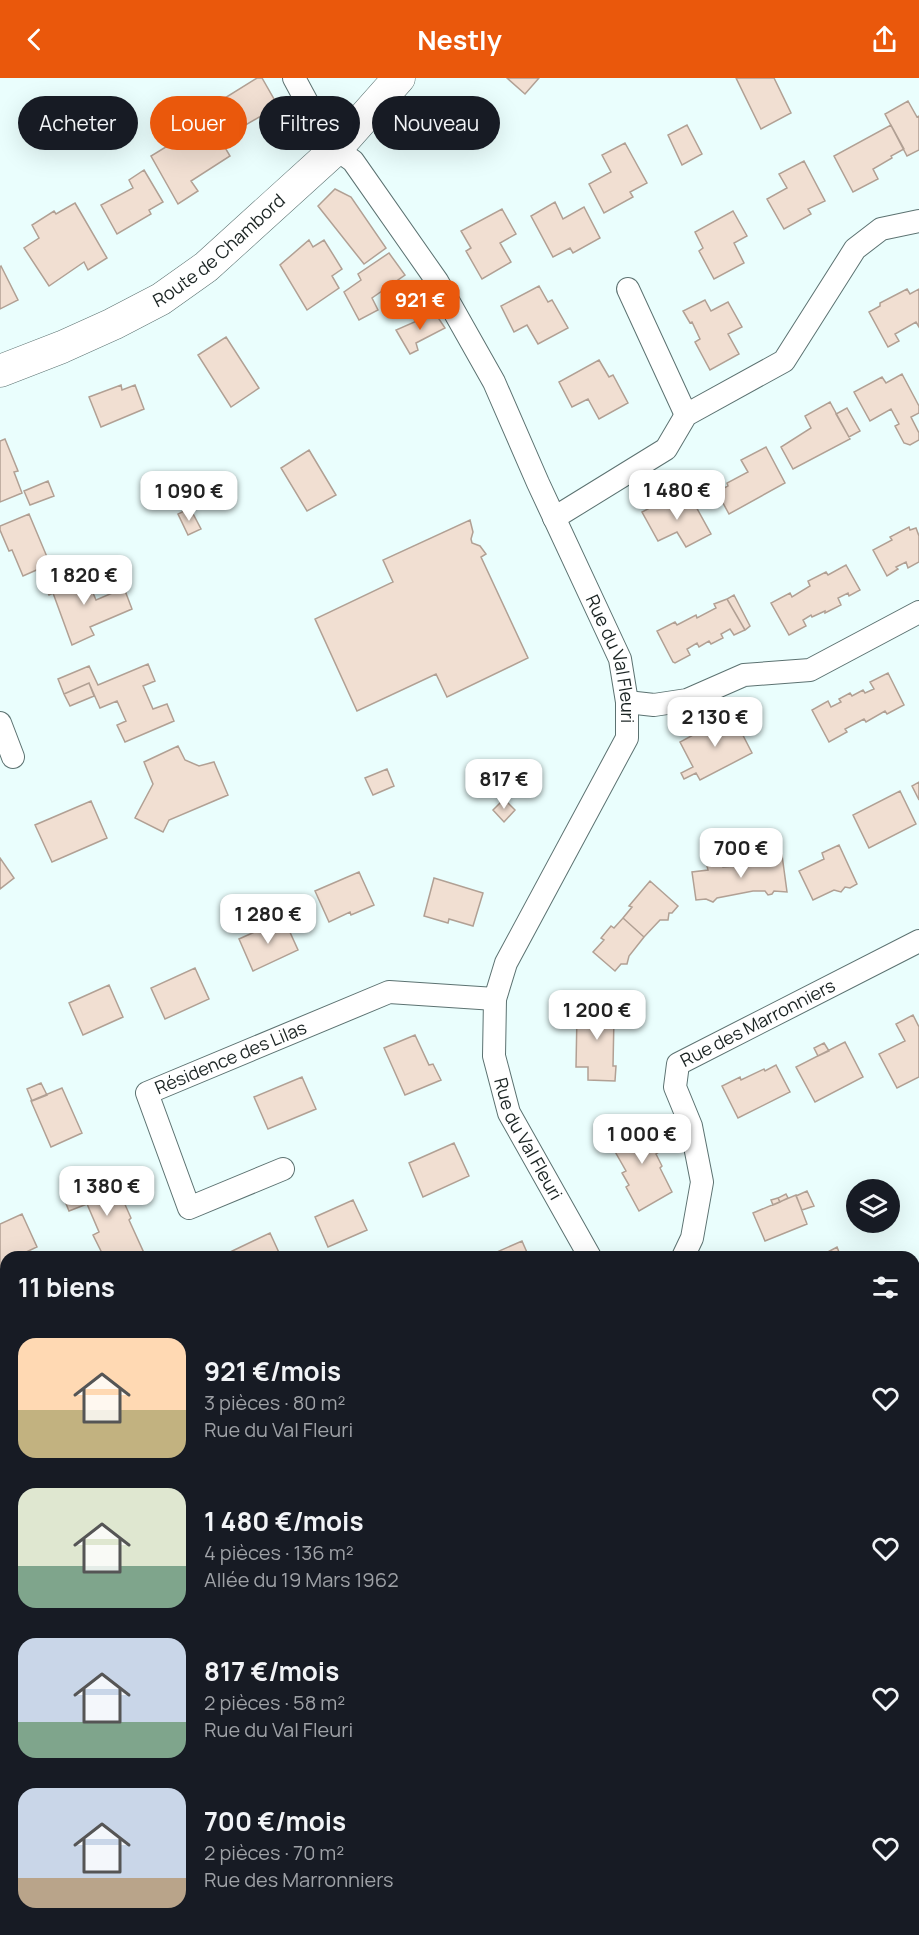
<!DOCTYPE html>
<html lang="fr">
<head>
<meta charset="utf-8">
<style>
	body { margin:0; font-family:Manrope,sans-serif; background:#20242c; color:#f1f3f6; height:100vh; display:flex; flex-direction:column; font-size:22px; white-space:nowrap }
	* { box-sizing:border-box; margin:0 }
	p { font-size:20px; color:#9ea1a6 }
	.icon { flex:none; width:33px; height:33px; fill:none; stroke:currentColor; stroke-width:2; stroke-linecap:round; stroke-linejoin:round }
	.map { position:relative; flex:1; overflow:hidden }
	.panel { position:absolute; left:0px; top:1173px; width:920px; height:684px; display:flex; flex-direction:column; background:#171b24; border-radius:18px 18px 0 0; box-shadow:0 6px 24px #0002 }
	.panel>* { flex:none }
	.top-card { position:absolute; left:18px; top:18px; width:600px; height:54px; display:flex; gap:12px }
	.fabs { position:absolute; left:846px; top:1101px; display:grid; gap:12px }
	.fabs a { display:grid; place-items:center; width:54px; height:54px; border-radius:50%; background:#171b24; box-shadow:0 6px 24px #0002; font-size:30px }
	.price { position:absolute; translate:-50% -51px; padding:0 14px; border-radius:12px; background:#fff; color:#222; font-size:20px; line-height:39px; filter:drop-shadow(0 2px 3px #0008) }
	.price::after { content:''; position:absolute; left:50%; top:36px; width:18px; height:14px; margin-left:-9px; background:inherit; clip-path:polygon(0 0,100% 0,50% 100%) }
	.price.selected { background:#ea580c; color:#fff }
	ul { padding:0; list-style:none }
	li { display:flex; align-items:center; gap:18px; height:150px; padding:0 18px }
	li span { display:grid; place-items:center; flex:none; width:168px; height:120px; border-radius:18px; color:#555 }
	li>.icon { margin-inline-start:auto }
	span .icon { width:72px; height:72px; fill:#fffc; stroke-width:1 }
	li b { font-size:26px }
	h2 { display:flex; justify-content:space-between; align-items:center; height:72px; padding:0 18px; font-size:26px }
	.pill { padding:0 21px; border-radius:27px; background:#171b24; box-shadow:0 6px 24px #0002; font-size:21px; line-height:54px }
	.pill.selected { background:#ea580c; color:#fff }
	header { display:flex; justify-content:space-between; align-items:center; height:78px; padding:0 18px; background:#ea580c; color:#fff; font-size:27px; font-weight:700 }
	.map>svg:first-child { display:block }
	.green { fill:#a5d1cf }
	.building { fill:#f1dfd2; stroke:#b1a094; stroke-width:1.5 }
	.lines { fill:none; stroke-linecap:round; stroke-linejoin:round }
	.street-casing { stroke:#5c7271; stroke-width:24 }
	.secondary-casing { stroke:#5c7271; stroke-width:33 }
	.street { stroke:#fff; stroke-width:22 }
	.secondary { stroke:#fff; stroke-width:32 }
	.labels { text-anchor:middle; stroke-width:4.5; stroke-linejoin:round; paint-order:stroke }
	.street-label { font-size:18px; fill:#1b2423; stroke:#eafefd }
</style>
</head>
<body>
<header><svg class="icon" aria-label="back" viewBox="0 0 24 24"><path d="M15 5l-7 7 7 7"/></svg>Nestly<svg class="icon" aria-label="share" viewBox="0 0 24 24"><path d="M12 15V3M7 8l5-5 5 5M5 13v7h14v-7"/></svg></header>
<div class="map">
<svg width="919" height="1857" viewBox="0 0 919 1857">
	<rect width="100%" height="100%" fill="#eafefd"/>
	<!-- green -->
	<path class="green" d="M0 1755 6 1761V1851L102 1852 93 1857H0Z"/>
	<!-- building -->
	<path class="building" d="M257 0H262L278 28 237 52 220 23Z
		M507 0H539L525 16Z
		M736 0H774L791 35 761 51Z
		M908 23 917 39 919 38V72L907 78 885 36Z
		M206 37 230 78 191 103 198 113 178 126 151 78 192 53 188 48Z
		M687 47 702 76 682 87 668 57Z
		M891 47 904 71 891 78 892 80 873 91 878 101 853 114 834 78Z
		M625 65 647 105 630 114 633 119 604 135 589 106 611 94 602 77Z
		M804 83 825 123 808 131 811 136 784 151 767 121 787 110 779 96Z
		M144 92 163 124 149 132 151 136 117 156 101 127 133 110 129 102Z
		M335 111 351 119 386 170 364 186 318 128Z
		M555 124 563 141 584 129 600 160 573 175 570 170 553 179 531 138Z
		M75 125 107 180 88 192 84 184 49 208 24 170 39 160 32 147 54 133 56 136Z
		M502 131 516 156 500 165 511 184 482 201 466 173 471 170 461 153Z
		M733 133 747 158 734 165 744 185 714 201 699 173 703 170 695 154Z
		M309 162 313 169 324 162 342 191 332 198 339 210 307 232 280 187Z
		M389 175 405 197 372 220 378 232 359 242 344 214 361 202 358 196Z
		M1 188 18 222 0 231V189Z
		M539 208 548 224 552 222 568 250 538 266 527 247 514 254 501 228Z
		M907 211 910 216 919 211V249L916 244 895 256 899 263 888 269 869 234 880 228V225Z
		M705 222 711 233 728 224 742 249 728 256 739 276 710 292 695 264 700 261 692 244 690 245 683 233Z
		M435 235 445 250 416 265 418 272 410 276 396 252Z
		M226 259 259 310 231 329 198 277Z
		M599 282 609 299 613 297 628 325 599 341 588 321 572 329 559 304Z
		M902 296 919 328V335L911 339 919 355V362L910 367 904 365 895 348 899 346 891 331 870 343 854 314 882 299 886 305Z
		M121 307 122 312 135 307 144 331 101 349 89 319Z
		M830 324 850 361 793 391 781 369 811 350 805 338Z
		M847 330 860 353 849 359 836 336Z
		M5 361 18 393 14 394 22 415 0 424V363Z
		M766 369 785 405 729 436 717 414 728 408 727 405 748 394 741 382Z
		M309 372 336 417 307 433 281 390Z
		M48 403 54 418 30 427 24 413Z
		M689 416 711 456 686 469 677 454 658 463 642 434 669 420 671 425Z
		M190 430 201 451 188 457 178 436Z
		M29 436 50 486 23 498 12 472 9 473 0 452V448Z
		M470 442 473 454 471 461 472 465 480 468 486 476 481 479 528 580 447 619 436 596 357 633 315 541 393 504 383 482Z
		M909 449 910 452 916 450 919 458V484L908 490 906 484 896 489 898 491 887 498 873 472 892 462 890 459Z
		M846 487 860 512 849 518 848 515 838 520 841 527 825 535V533L812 539 811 537 803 542 806 548 789 557 771 525 790 515 792 519 810 508 808 503 826 494 828 497Z
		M66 493 72 507 84 501 88 503 96 522 124 510 132 531 90 549 94 557 72 567 53 515 49 517 42 503Z
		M734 517 750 548 745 552 727 521Z
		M727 521 745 552 734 557 730 551 721 556 723 560 711 566 709 563 699 569 697 565 687 571 690 577 675 585 673 584 657 553 675 544 677 547 696 537 697 540 716 530 714 526Z
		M148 586 155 603 143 608 153 631 167 626 174 643 125 664 117 647 126 643 117 623 100 630 89 605 64 616 58 601 89 588 98 607Z
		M888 595 904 627 887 636 885 633 866 644 864 641 845 651 847 654 829 664 812 632 828 623 831 629 841 624 839 621 850 615 852 618 863 612 865 615 874 611 870 604Z
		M89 605 94 618 70 628 64 616Z
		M732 636 752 675 700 702 696 695 684 701 681 695 693 689 680 664Z
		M178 668 185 682 199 688 214 684 228 717 169 742 163 754 135 740 153 706 144 684Z
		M387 691 394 708 373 717 365 700Z
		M919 704V722L912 708Z
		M900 713 916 746 869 770 853 737Z
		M504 721 515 732 504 744 493 732Z
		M91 723 107 760 52 784 35 747Z
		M839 767 857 806 850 810 845 809 841 814 834 812 813 822 799 793 824 781 822 775Z
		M782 777 787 814 774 813 772 816 768 817 765 813H753L717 820 713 824 706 821 696 822 692 794 708 792 707 788 723 785V789L737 788 750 786V781Z
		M0 780 14 800 0 811Z
		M359 794 374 827 351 837 350 834 329 844 315 813Z
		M434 800 483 815 473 848 449 841 448 845 424 838Z
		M650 803 678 828 672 835H669L668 842H660L644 859 623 840 632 829 629 828Z
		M623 840 644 859 629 878 627 886H621L615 893 593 874 604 862 601 860 611 848 614 850Z
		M284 841 298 872 253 893 239 861Z
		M195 890 209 921 165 941 151 910Z
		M109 907 123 939 83 957 69 925Z
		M590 924 618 925V939H614L613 988H616L615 1003 588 1002V989H576L577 936 590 937Z
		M913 937 919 949V999L897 1010 879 976 905 963 896 946Z
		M415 957 429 987 433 986 441 1002 405 1017 384 970Z
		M845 964 863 999 815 1024 796 989Z
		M824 965 829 973 818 978 814 970Z
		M776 987 790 1014 738 1040 722 1008 740 999 741 1002 764 991 765 993Z
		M302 999 316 1031 268 1051 254 1019Z
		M41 1005 47 1017 32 1023 27 1011Z
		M62 1010 82 1055 51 1069 31 1023Z
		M642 1038 659 1074 656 1076 662 1088 660 1090 672 1114 639 1133 626 1109 629 1107 622 1095 626 1093 613 1070 624 1064 618 1052Z
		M454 1065 469 1098 423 1119 409 1085Z
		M111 1095 131 1140 129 1142 144 1175 136 1179H104L93 1157 99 1154 87 1126 69 1133 62 1116Z
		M807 1113 814 1128 802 1132 796 1118Z
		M786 1116 788 1120 780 1124 778 1120Z
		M796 1117 807 1146 765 1163 753 1135Z
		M778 1120 780 1124 773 1127 771 1122Z
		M353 1122 367 1152 328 1169 315 1139Z
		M22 1136 37 1169 22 1176 23 1179H6V1200L0 1203V1146Z
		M270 1155 281 1179H227L226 1176Z
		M522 1163 529 1179H491L490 1177Z
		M837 1169 841 1179H827L826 1175Z
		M919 1233V1274L914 1276V1235Z
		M914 1367H917L919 1377V1387L914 1389Z
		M329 1851H404L406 1857H328L326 1852Z
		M818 1851H839L840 1853 819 1857Z"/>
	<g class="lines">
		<!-- street casing -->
		<g class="street-casing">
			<g id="street">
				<path id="s1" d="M294 0 323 54 336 71 353 83 437 203 494 304 538 405 620 581 627 624V660L506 885 495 921 494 978 509 1035 590 1179"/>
				<path d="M628 211 686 337"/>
				<path d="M554 440 666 371 686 337 784 283 855 171 881 151 919 143"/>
				<path d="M627 624 654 627 687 622 744 597 810 592 919 534"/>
				<path d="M0 645 13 679"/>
				<path id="s2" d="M283 1091 189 1130 147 1015 389 914 495 921"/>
				<path id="s3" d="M683 1179 692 1160 702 1104 691 1048 675 1009 678 986 919 863"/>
				<path d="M0 1271 6 1273"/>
				<path d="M648 1857 649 1851"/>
			</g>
		</g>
		<!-- secondary casing -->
		<g class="secondary-casing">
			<g id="secondary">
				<path id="s4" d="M0 293 62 269 113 246 161 221 206 189 336 71 399 0"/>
				<path d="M0 1703 6 1709"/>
				<path d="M149 1851 155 1857"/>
			</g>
		</g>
		<!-- street -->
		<use href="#street" class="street"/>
		<!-- secondary -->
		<use href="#secondary" class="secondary"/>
	</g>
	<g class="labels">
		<!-- street labels -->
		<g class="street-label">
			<text dy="6" stroke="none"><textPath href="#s4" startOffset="252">Route de Chambord</textPath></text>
			<text dy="6" stroke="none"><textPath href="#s1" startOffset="668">Rue du Val Fleuri</textPath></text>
			<text dy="6" stroke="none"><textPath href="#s3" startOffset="290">Rue des Marronniers</textPath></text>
			<text dy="6" stroke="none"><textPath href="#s2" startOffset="315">Résidence des Lilas</textPath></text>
			<text dy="6" stroke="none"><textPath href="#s1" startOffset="1190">Rue du Val Fleuri</textPath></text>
		</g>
	</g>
</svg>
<div class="fabs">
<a><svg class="icon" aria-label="layers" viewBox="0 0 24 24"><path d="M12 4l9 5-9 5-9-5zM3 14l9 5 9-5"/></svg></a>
</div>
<b class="price selected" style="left:420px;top:253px">921 €</b>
<b class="price" style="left:677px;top:443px">1 480 €</b>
<b class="price" style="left:189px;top:444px">1 090 €</b>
<b class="price" style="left:84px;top:528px">1 820 €</b>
<b class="price" style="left:715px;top:670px">2 130 €</b>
<b class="price" style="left:504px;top:732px">817 €</b>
<b class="price" style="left:741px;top:801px">700 €</b>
<b class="price" style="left:268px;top:867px">1 280 €</b>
<b class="price" style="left:597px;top:963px">1 200 €</b>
<b class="price" style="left:642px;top:1087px">1 000 €</b>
<b class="price" style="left:107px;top:1139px">1 380 €</b>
<div class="top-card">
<a class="pill">Acheter</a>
<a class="pill selected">Louer</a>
<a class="pill">Filtres</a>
<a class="pill">Nouveau</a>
</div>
<section class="panel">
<h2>11 biens<svg class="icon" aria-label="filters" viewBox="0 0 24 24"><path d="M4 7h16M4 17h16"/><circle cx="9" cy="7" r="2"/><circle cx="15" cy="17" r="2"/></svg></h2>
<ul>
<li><span style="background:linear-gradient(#ffd9b3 60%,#c2b280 0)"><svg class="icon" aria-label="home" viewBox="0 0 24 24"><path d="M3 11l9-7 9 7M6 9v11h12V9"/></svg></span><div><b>921 €/mois</b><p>3 pièces · 80 m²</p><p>Rue du Val Fleuri</p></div><svg class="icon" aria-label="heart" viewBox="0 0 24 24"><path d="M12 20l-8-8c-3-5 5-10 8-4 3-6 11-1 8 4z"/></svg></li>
<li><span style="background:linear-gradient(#dfe7d0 65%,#7fa58c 0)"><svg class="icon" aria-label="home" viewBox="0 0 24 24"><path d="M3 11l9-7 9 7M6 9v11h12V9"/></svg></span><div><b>1 480 €/mois</b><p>4 pièces · 136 m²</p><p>Allée du 19 Mars 1962</p></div><svg class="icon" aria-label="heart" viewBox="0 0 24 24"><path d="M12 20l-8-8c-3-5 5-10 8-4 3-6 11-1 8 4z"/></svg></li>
<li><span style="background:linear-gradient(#c9d6e8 70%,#7fa58c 0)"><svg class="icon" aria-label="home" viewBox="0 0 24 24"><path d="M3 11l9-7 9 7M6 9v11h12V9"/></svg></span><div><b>817 €/mois</b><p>2 pièces · 58 m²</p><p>Rue du Val Fleuri</p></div><svg class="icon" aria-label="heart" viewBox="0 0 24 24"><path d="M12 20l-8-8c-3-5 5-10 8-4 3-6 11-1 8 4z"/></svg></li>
<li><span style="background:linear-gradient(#c9d6e8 75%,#b9a48a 0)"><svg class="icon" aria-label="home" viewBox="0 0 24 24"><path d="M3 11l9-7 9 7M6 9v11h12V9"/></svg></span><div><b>700 €/mois</b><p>2 pièces · 70 m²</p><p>Rue des Marronniers</p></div><svg class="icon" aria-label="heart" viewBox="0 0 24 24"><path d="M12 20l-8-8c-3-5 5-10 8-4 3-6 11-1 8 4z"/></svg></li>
</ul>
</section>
</div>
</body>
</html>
